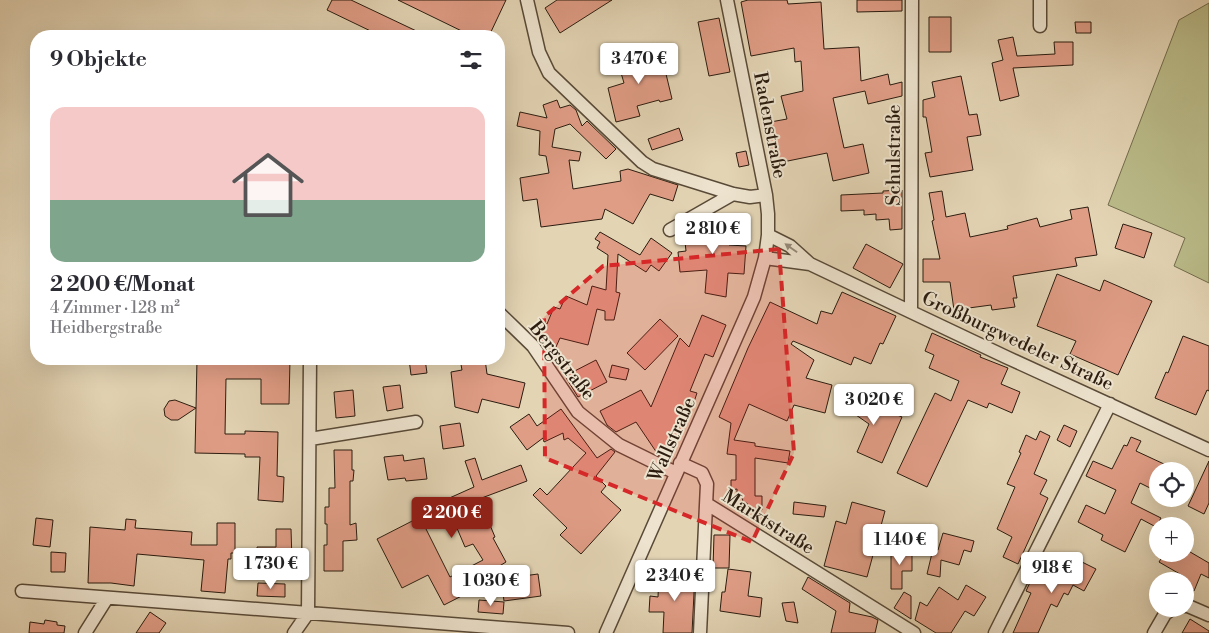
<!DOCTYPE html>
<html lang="de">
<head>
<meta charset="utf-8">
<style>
	body { margin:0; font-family:"Libre Bodoni",serif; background:#f7f7f7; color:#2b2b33; height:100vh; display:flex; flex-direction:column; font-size:19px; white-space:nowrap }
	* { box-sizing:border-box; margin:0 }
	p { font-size:16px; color:#7c7c81 }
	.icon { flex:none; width:28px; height:28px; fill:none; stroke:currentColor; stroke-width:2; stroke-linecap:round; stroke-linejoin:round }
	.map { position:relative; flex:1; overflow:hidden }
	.panel { position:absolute; left:30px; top:30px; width:475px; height:335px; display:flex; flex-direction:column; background:#fff; border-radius:20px; box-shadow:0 5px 20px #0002 }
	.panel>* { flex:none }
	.buttons { position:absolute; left:1149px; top:462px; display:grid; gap:10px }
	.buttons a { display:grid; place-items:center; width:45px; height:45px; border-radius:50%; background:#fff; box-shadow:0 5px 20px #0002; font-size:25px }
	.price { position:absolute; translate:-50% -42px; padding:0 11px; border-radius:5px; background:#fff; color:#222; font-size:16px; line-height:32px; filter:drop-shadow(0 1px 2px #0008) }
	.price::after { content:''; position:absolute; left:50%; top:30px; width:15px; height:11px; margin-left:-8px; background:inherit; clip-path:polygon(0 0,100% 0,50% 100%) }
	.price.current { background:#8f2418; color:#fff }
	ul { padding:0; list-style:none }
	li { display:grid; align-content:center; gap:10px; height:265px; padding:0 20px }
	li span { display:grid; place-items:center; height:155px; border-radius:15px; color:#555 }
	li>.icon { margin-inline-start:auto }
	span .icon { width:90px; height:90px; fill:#fffc; stroke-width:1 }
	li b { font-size:21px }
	h2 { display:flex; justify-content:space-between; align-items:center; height:60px; padding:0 20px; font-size:21px }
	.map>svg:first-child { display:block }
	.green { fill:#babb89; stroke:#726c4c }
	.building { fill:#e09d86; stroke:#2b1c0f }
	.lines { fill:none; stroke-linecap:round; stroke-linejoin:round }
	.minor-casing { stroke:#594a38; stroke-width:15 }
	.minor { stroke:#ede3ce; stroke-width:12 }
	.oneway { fill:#968978 }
	.marked { fill:#d62828; fill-opacity:0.2; stroke:#d62828; stroke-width:4; stroke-dasharray:10 6; stroke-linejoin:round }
	.labels { text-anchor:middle; stroke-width:4; stroke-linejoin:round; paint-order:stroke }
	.street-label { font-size:19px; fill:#2b1c0f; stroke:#ede3ce }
</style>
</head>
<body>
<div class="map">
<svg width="1209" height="633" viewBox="0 0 1209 633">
	<rect width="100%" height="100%" fill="#e3d4b4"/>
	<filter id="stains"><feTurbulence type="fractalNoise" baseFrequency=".004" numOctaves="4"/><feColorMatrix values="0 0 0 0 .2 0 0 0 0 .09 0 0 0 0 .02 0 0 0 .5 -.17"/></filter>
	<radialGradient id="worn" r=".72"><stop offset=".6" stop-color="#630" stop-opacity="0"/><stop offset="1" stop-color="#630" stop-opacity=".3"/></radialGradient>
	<!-- green -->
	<path class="green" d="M1209 3V283L1174 266 1185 238 1108 205 1179 20Z"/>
	<!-- building -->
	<path class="building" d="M332 0H351L427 36H381L327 10Z
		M398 0H506L489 36H472Z
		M557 0H612L560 33 545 8Z
		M748 0H787L788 4 821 2 824 49 859 47 861 81 888 74 890 85 902 82V96L868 104 865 91 833 98 844 148 863 144 869 173 833 181 827 153 773 164 765 123 787 119 781 96 803 91 801 61 795 62 794 48 751 56 741 2Z
		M857 0H902V11L857 12Z
		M929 17H951V52H929Z
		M719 18 730 72 709 76 698 22Z
		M1075 22H1091V33H1076Z
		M1013 37 1017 56 1055 54 1054 42H1073V65L1013 68 1019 96 1000 101 992 63 1003 60 998 40Z
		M630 52 632 60 661 53 672 99 660 102 659 100 637 106 640 116 616 122 608 88 624 83 616 56Z
		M961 76 969 115 977 114 981 135 967 137 973 170 930 177 925 153 932 152 926 117H923V100L935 97 932 82Z
		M557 100 560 108 570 105 576 110 582 126 587 121 616 149 606 159 570 124 555 129 552 147 581 152 579 161 569 160 573 189 621 181 620 171 628 169 678 185 673 201 650 194 633 224 605 209 602 219 541 227 537 199 523 201 520 178 549 173 546 156 539 155 540 131 517 126 520 112 547 118 543 105Z
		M679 128 683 140 652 150 648 139Z
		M746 151 749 165 739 167 736 153Z
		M902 190V229L890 230 889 219 876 220V214L864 215V210L841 211V195L883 193V191Z
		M942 191 946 217 965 213 970 237 1008 229 1007 226 1037 218 1040 227 1072 219 1070 210 1088 207 1097 255 1075 258 1077 266 1013 276 1017 298H1013L1015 307 992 310 991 305 954 310 950 282H923V259H940L932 221 934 220 929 193Z
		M709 217 731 218 729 245 746 246 744 274 728 273 726 297 705 293 707 270 680 272 678 252 686 251 684 233H705V219Z
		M1123 224 1152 233 1144 258 1115 248Z
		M600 232 640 255 651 238 672 253 659 271 651 265 646 272 618 254 616 292 620 293 614 320H605V311L597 309 588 345 560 338 556 347 540 341 543 334 537 332 542 322 547 324 554 307 560 309 566 296 587 305 592 286 606 290 608 255 597 248 600 242 595 239Z
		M866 244 903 264 890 288 853 268Z
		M1057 274 1100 291 1104 280 1152 301 1118 375 1070 354 1076 341 1037 326Z
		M842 292 896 316 883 344 880 343 871 364 854 357 851 365 793 341 791 344 814 360 806 378 832 385 825 413 794 405 787 421 749 404 734 440 755 443V446L790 451 788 463 755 458V496H762V510L747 508V503L743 504 742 495H737V489L731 490V480H736V455L727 454 731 423 719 417 748 348 770 302 817 324 821 311 832 314Z
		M702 315 726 325 713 357 705 354 690 391 697 393 692 408 691 407 671 454 665 452 659 456 636 422 616 432 607 425 600 411 641 390 651 407 680 338 689 347Z
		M660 319 678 336 645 370 627 353Z
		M932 333 981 355 980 357 1008 368 1001 384 1020 392 1012 413 989 403 987 408 968 400 927 487 897 473 935 393 951 401 959 381 929 368 934 355 925 351Z
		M1183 336 1209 346V391L1207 390 1196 415 1155 398 1166 372 1168 373Z
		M197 359H290L289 404H261V379H226L225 434H245V431L278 432 277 476 284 477 283 502 258 500 260 457H245V454L195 453 196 408 178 420H171L165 416 164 409 169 401 175 400 196 408Z
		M409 359H425L427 373 411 375Z
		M460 359H485L487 374 525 383 519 408 482 399 478 413 455 407 451 372 462 370Z
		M596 360 607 382 578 397 565 376Z
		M612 365 629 369 626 380 609 377Z
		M400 385 403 408 387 411 383 387Z
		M353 390 355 416 336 418 334 392Z
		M854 390 878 407 902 417 882 463 857 452 869 424 843 406Z
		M561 409 597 458 611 449 615 452 596 476 606 486 601 492 621 510 581 554 560 535 567 528 533 495 540 488 547 495 586 453 568 438 564 440 563 433 544 442 543 438 527 450 510 427 529 414 537 426Z
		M460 423 464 446 443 449 440 426Z
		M1064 425 1077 431 1070 447 1057 440Z
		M1040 431 1050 436 1034 474 1047 480 1040 494 1048 498 1018 564 1003 557 1012 537 997 529 1015 487 1007 484 1021 453 1019 452 1026 435 1036 440Z
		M1131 437 1141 441 1136 451 1164 464 1160 471H1158V478L1152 489 1140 483 1131 503 1161 518 1156 527 1141 519 1125 552 1101 540 1103 535 1078 522 1086 505 1105 514 1116 490 1086 476 1093 461 1112 469 1124 445 1127 446Z
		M334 450H352V470H354L353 481H350V525L356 523 357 540 343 541V571H324V545H327V524H325V507H329V488H335Z
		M403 455 404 461 424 458 427 479 406 481 405 478 388 480 384 457Z
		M475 458 482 480 521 465 527 481 479 499 495 537 493 538 506 562 470 584 486 581 487 583 444 605 428 575 402 588 377 539 420 517 450 577 483 560 473 544 465 547 445 500 474 487 465 461Z
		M1209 461V503L1204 514 1188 506Z
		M794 502 826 506 824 517 793 514Z
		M852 502 885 511 867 577 824 566 836 521 846 524Z
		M36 518 53 520 50 547 33 545Z
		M126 519 136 520 135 528 192 532 191 545H217V523H235V553H231V559H228L225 593 201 591 204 560 137 554 134 586 111 583H88L90 527 125 530Z
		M276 529H291L292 561 258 562 257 547H276Z
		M943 533 974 541 971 552 964 550 959 565 941 560 940 577 927 574 933 549 938 550Z
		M714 535H730L729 568H713Z
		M891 549H912V571H902V589H891Z
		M1185 549 1209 563V578L1201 574 1194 591 1185 588V577L1159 562 1164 554H1185Z
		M51 552 66 553 65 572H51Z
		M1068 555 1096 569 1084 591 1073 585 1068 595 1064 593 1057 607 1051 604 1038 633H1013L1031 593 1026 591 1033 576 1052 586Z
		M728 569 751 572 748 596 762 598 760 617 720 611 722 592H725Z
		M659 573 695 574 692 633H663L664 612H649L650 596 658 597Z
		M538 574 541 596 504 601 501 579Z
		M808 577 850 603 849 612 872 617 878 620 875 633H831L836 611 802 589Z
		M258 583 285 584V597L257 596Z
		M966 585 986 597 974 616 965 611 951 633H936L915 620 920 602 927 606 939 587 958 600Z
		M904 592 911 596V619L894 608Z
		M479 600 504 602 503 614 478 612Z
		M794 602 798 623 786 621 782 603Z
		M150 612 166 623 159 633H136Z
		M1190 619 1209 631V633H1182Z
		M45 620 57 622V625L65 626 64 633H29L30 622 44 624Z"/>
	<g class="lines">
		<!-- minor casing -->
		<g class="minor-casing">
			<path id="minor" d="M527 0 539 52 549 73 642 162 653 169 733 194 750 197 766 195
				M1040 0V26
				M670 230 733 194
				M768 235 790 246 810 264 1006 357 1209 450
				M765 258 810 264
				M911 311 912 0
				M499 313 533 346 578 412 619 445 676 473
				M310 439 416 422
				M680 463 702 473 707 484 700 633
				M707 504 914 633
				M22 591 568 633
				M1185 606H1188L1209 615
				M308 613 310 359
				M85 633 107 598
				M294 633 308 613
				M606 633 744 320 754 297 765 258 768 235V214L766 195 727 0
				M995 633 1110 404
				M1154 633 1165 614 1172 609"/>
		</g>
		<!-- minor -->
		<use href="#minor" class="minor"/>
	</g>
	<!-- one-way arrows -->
	<defs><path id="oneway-solid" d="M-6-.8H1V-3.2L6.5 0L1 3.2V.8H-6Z" transform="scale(1.25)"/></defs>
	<use class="oneway" href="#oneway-solid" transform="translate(791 248) rotate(-145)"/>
	<!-- marked area -->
	<path class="marked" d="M779 249 794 453 752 542 545 458 544 317 603 266Z"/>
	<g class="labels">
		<!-- street labels -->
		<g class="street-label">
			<text transform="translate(771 125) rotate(79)" y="7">Radenstraße</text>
			<text transform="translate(893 155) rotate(-90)" y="7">Schulstraße</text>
			<text transform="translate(1018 340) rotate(25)" y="7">Großburgwedeler Straße</text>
			<text transform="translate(563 360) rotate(52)" y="7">Bergstraße</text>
			<text transform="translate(671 439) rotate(-66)" y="7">Wallstraße</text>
			<text transform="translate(769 521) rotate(32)" y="7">Marktstraße</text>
		</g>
	</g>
	<rect width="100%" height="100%" filter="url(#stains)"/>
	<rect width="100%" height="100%" fill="url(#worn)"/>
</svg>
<div class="buttons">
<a><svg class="icon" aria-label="locate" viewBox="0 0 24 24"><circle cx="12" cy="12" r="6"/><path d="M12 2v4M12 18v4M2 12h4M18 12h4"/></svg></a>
<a>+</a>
<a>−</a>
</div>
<b class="price" style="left:639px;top:85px">3 470 €</b>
<b class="price" style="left:713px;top:255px">2 810 €</b>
<b class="price" style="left:874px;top:426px">3 020 €</b>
<b class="price current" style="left:452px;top:539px">2 200 €</b>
<b class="price" style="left:900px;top:566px">1 140 €</b>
<b class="price" style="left:271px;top:590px">1 730 €</b>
<b class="price" style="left:1052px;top:594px">918 €</b>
<b class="price" style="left:675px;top:602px">2 340 €</b>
<b class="price" style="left:491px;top:607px">1 030 €</b>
<section class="panel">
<h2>9 Objekte<svg class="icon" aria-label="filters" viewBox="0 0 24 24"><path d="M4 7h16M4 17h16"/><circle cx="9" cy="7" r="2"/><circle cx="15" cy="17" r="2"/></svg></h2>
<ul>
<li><span style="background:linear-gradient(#f6c9c9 60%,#7fa58c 0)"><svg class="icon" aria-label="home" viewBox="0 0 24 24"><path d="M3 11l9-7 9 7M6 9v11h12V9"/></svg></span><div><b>2 200 €/Monat</b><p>4 Zimmer · 128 m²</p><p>Heidbergstraße</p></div></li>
</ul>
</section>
</div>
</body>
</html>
